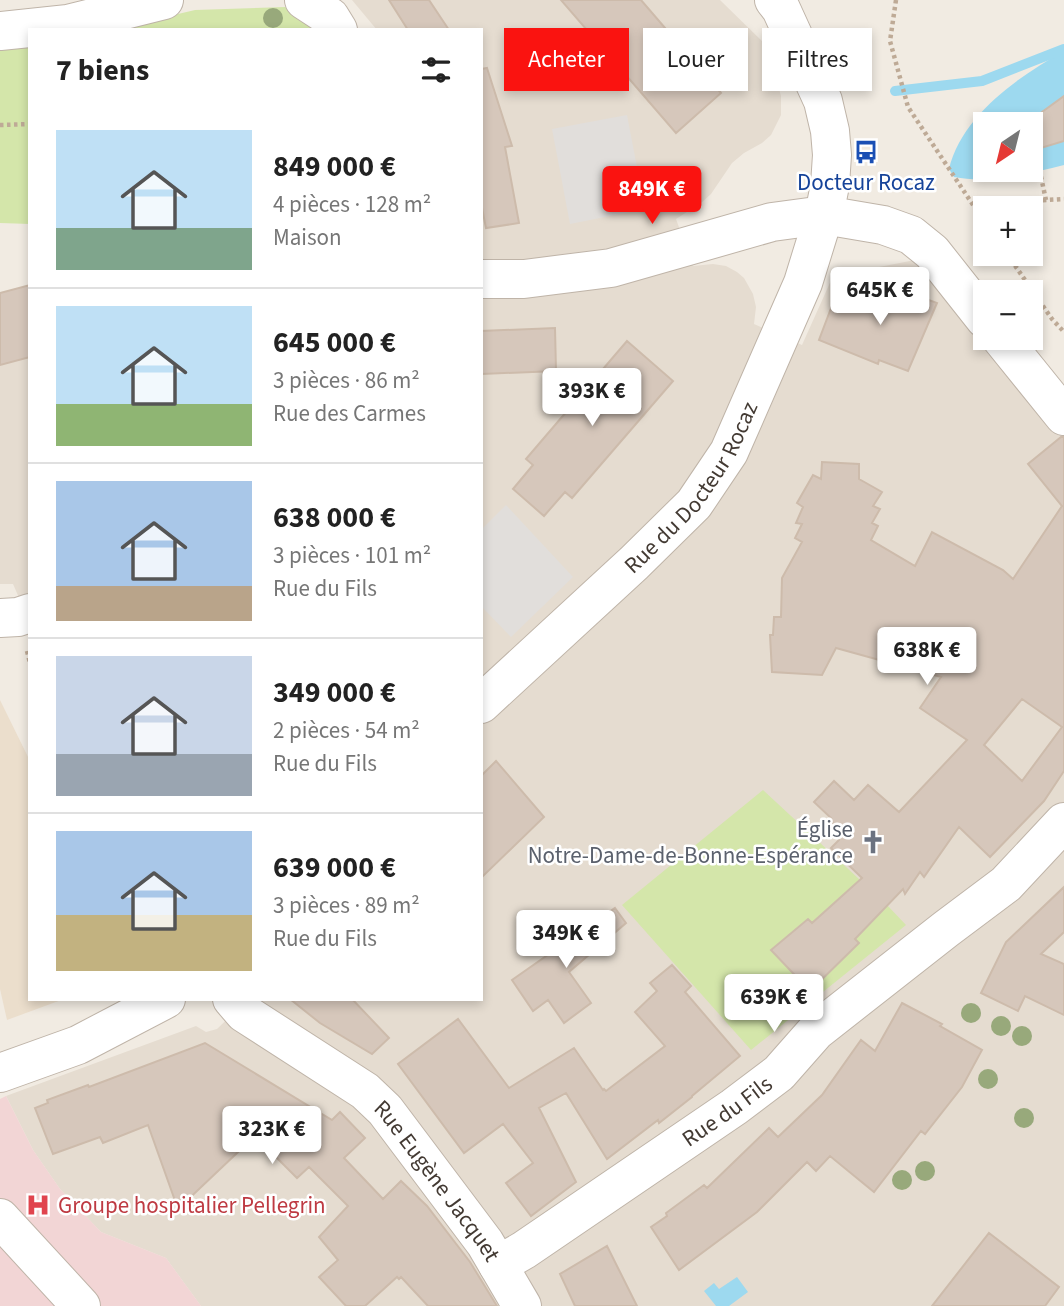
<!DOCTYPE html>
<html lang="fr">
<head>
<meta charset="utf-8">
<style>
	body { margin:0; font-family:"Source Sans 3",sans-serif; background:#f6f6f6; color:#222; height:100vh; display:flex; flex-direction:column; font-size:26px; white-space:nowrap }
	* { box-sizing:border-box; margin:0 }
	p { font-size:23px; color:#767676 }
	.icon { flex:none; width:38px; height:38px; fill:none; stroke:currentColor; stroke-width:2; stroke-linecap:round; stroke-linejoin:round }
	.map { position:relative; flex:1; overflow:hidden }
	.drawer { position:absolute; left:28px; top:28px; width:455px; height:973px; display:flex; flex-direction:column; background:#fff; border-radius:0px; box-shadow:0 4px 10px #0003 }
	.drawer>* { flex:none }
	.hud { position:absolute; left:504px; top:28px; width:455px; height:63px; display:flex; gap:14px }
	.needle { width:46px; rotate:215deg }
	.tools { position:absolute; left:973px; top:112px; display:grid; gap:14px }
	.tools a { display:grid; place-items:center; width:70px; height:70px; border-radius:0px; background:#fff; box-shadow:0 4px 10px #0003; font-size:35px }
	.price { position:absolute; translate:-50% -60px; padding:0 16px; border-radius:7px; background:#fff; color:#222; font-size:23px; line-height:46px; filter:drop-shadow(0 2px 4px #0008) }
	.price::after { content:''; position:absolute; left:50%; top:42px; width:21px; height:16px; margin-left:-10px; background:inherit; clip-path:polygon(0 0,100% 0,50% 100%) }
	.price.on { background:#fa1310; color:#fff }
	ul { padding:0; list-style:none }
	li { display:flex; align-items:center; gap:21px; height:175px; padding:0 28px }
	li+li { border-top:2px solid #e0e0e0 }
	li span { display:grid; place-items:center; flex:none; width:196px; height:140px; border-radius:0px; color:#555 }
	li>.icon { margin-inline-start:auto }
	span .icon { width:84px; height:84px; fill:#fffc; stroke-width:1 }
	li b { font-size:30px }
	h2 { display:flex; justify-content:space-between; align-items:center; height:84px; padding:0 28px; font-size:30px }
	.pill { padding:0 24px; border-radius:0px; background:#fff; box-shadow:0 4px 10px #0003; font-size:24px; line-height:63px }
	.pill.on { background:#fa1310; color:#fff }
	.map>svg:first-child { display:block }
	.residential { fill:#e5dcd0 }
	.education { fill:#ebdecc }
	.medical { fill:#f2d5d5 }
	.green { fill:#d4e6aa }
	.parking { fill:#e1dedb }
	.water { fill:#9dd9ef; fill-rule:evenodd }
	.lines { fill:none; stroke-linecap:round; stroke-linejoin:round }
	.stream { stroke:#9dd9ef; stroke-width:10 }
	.building { fill:#d6c7bb; stroke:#cdbbab; stroke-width:2; fill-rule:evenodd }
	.minor-casing { stroke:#bfb4a8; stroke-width:40 }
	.path { stroke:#beaa96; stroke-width:4.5; stroke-dasharray:3.5 3.5; stroke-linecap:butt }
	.minor { stroke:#fff; stroke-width:38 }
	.tree { fill:#98a97b }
	.labels { text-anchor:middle; stroke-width:5; stroke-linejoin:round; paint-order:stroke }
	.transit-label { font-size:23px; fill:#164399; stroke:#fff }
	.street-label { font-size:23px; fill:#433a33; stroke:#fff }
	.worship-label { font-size:23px; fill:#5b616d; stroke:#fff; text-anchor:end }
	.health-label { font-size:23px; fill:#be3a42; stroke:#fff; text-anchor:start }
</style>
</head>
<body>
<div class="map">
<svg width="1064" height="1306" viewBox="0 0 1064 1306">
	<rect width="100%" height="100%" fill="#f1ebe2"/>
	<!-- residential -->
	<path class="residential" d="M352 0H720L764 43 770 56 781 96V115L771 135 762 143 744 153 732 163 711 194 701 203 676 219 693 266 713 264 726 266 737 272 744 278 753 294 756 307 754 324 802 345 833 276 915 260 922 265 1064 439V1306H201L166 1258 101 1232 60 1189 33 1150 6 1096 196 1026 206 1032 217 1029 248 999H481V30H377Z
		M30 285V623L13 584H0V293Z"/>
	<!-- education -->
	<path class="education" d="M0 700 30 761V999H64L7 1020 0 989Z"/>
	<!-- medical -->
	<path class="medical" d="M6 1096 33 1150 60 1189 101 1232 166 1258 201 1306H0V1099Z"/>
	<!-- green -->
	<path class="green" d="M285 7 316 30H110L195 10Z
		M30 44V224L0 223V48Z
		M763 790 887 905 906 925 751 1050 622 905Z"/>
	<!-- parking -->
	<path class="parking" d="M627 115 645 209 570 224 552 129Z
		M506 505 573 577 511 637 481 606V530Z"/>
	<!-- water -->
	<path class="water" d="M1064 51V165C1028 174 990 184 954 177L949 169C962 115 1018 77 1064 51ZM985 124H1031V170H985Z
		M737 1277 748 1292 729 1306H716L704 1291 714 1283 719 1289Z"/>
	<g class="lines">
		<!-- stream -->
		<path class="stream" d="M895 91 982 81 1064 49"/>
	</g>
	<!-- building -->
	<path class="building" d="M389 0H429L449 30H408Z
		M561 0H641L721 93 676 133Z
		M487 68 512 146 505 147 519 223 486 228 481 203V69Z
		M1064 96V141L1031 151V120Z
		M886 284 937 303 908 371 879 360 878 364 819 340 836 295 873 310Z
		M30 285V357L0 365V293Z
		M555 328 556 371 482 374 481 331Z
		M627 341 673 381 572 498 565 492 544 516 513 489 533 465 526 459Z
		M1061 437H1064V771L1044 801 990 857 959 827 924 877 920 872 905 894 903 889 855 939 859 943 810 991 771 950 808 919 812 923 862 878 831 848 839 840 831 818 814 802 834 781 854 800 868 785 899 812 967 740 920 708 941 677 836 648 822 675 772 672 770 635H773L774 617H781L782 578 802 542 795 538 802 524 796 523 803 507 797 503 813 475 821 479 822 462 859 464V479L882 492 873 506 880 509 872 523 878 526 871 540 915 566 932 532 1003 570 1013 579 1062 506 1028 464ZM1022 699 1062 727 1022 781 984 745Z
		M496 761 544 817 481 878V776Z
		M1064 887V932L1041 954 1064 964V1015L1025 996 1018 1011 981 993 1006 942Z
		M615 908 626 923 569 972 591 1003 564 1023 548 1000 533 1011 512 980Z
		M672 965 691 986 685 992 740 1056 692 1096V1097L659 1123 658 1120 607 1159 566 1093 539 1108 576 1182 531 1216 506 1183 533 1163 503 1124 464 1153 398 1064 458 1019 509 1088 574 1048 603 1090 604 1089 606 1091 665 1046 635 1012 657 991 650 983Z
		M290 999H352L389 1038 372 1054 320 1023Z
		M902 1003 942 1024 940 1026 982 1050 962 1087 925 1134 921 1131 874 1192 830 1156 816 1171 807 1162 757 1212 679 1270 651 1227 667 1216 666 1213 704 1185 707 1188 769 1128 778 1137 822 1095 861 1040 875 1051Z
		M205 1043 332 1120 340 1112 365 1138 344 1158 383 1199 401 1181 427 1206 470 1262 497 1306H428L401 1277 399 1279 397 1277 365 1306H346L319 1277 338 1260 319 1237 348 1206 309 1167 297 1178 255 1136 178 1209 148 1125 103 1143 100 1137 53 1154 35 1108 48 1103 47 1100 88 1085 89 1087Z
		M989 1233 1059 1287 1045 1306H932Z
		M607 1246 637 1306H575L560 1274Z"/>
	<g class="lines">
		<!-- minor casing -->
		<g class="minor-casing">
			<g id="minor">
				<path d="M304 0 330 17 338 30"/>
				<path d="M0 31 68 24 164 0"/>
				<path d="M481 279H524L611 268 772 222 824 215 883 225 911 235 932 252 985 319"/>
				<path d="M1001 338 1064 416"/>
				<path d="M0 618 18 617 30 613"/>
				<path id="s1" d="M481 704 634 563 694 504 729 452 803 283 824 215 830 185 832 155 830 131 823 101 781 9 774 0"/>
				<path id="s2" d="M232 999 244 1013 365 1091 385 1110 485 1243 522 1306"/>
				<path d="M0 1073 78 1045 166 999"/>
				<path d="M0 1218 81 1306"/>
				<path id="s3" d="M498 1265 524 1250 734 1107 779 1073 816 1031 946 929 1006 884 1064 822"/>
			</g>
		</g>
		<!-- path -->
		<path class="path" d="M896 0 890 41 908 107 985 223
			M0 125 30 124
			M1035 149 1046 200
			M973 204 1064 199
			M1007 254 1052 319 1064 332
			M27 651 30 663"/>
		<!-- minor -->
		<use href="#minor" class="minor"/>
	</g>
	<!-- trees -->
	<g class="tree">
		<circle cx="273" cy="18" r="10"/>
		<circle cx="971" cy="1013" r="10"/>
		<circle cx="1001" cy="1026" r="10"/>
		<circle cx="1022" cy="1036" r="10"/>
		<circle cx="988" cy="1079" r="10"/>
		<circle cx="1024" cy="1118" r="10"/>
		<circle cx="925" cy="1171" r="10"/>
		<circle cx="902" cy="1180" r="10"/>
	</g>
	<!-- icons -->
	<defs>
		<g id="bus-bare" transform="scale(1.89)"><path d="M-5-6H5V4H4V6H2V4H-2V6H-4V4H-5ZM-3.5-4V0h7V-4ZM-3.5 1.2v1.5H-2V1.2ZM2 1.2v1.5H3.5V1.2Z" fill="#1a4fb4" stroke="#fff" stroke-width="2.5" paint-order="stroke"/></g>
		<g id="church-bare" transform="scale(1.89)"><path d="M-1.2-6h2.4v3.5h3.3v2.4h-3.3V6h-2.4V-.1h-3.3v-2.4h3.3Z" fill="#6b7280" stroke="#fff" stroke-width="2.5" paint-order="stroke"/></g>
		<g id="hospital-bare" transform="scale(1.89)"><path d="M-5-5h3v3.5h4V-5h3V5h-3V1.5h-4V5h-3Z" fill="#e0444e" stroke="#fff" stroke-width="2.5" paint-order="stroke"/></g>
	</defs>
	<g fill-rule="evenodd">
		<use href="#bus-bare" x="866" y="152"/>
		<use href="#church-bare" x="873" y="842"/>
		<use href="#hospital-bare" x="38" y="1205"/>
	</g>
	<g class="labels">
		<!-- transit labels -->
		<g class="transit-label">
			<text x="866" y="190">Docteur Rocaz</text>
		</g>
		<!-- street labels -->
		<g class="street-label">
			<text dy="8" stroke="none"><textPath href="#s1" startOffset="304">Rue du Docteur Rocaz</textPath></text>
			<text dy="8" stroke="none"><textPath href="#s3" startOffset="276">Rue du Fils</textPath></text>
			<text dy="8" stroke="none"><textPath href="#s2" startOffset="278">Rue Eugène Jacquet</textPath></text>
		</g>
		<!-- worship labels -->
		<g class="worship-label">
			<text x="853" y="837">Église<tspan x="853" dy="26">Notre-Dame-de-Bonne-Espérance</tspan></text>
		</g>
		<!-- health labels -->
		<g class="health-label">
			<text x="58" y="1213">Groupe hospitalier Pellegrin</text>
		</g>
	</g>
</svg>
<div class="tools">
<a><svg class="needle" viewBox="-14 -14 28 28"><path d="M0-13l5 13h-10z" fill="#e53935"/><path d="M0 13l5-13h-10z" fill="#767676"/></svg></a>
<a>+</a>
<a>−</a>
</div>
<b class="price on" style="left:652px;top:226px">849K €</b>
<b class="price" style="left:880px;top:327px">645K €</b>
<b class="price" style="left:592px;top:428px">393K €</b>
<b class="price" style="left:927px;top:687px">638K €</b>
<b class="price" style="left:566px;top:970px">349K €</b>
<b class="price" style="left:774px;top:1034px">639K €</b>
<b class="price" style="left:272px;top:1166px">323K €</b>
<div class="hud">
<a class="pill on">Acheter</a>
<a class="pill">Louer</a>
<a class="pill">Filtres</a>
</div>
<section class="drawer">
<h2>7 biens<svg class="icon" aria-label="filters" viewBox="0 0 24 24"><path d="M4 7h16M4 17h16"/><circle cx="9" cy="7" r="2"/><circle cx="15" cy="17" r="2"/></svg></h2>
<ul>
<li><span style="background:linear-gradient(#bfe0f5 70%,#7fa58c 0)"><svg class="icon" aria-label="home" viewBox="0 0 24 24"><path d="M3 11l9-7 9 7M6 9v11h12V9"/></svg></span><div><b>849 000 €</b><p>4 pièces · 128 m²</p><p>Maison</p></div></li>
<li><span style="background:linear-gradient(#bfe0f5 70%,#8fb573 0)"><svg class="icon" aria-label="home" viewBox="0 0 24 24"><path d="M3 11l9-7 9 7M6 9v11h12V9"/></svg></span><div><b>645 000 €</b><p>3 pièces · 86 m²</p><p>Rue des Carmes</p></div></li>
<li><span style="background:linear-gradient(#a9c7e8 75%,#b9a48a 0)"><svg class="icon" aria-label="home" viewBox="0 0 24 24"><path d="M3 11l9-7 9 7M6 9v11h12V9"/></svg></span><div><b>638 000 €</b><p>3 pièces · 101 m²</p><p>Rue du Fils</p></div></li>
<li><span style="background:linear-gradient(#c9d6e8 70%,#9aa5b1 0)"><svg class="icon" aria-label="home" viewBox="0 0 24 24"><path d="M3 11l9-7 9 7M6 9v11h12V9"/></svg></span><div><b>349 000 €</b><p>2 pièces · 54 m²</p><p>Rue du Fils</p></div></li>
<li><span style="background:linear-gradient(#a9c7e8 60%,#c2b280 0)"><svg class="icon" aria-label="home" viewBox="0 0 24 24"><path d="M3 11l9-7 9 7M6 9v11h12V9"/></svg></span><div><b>639 000 €</b><p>3 pièces · 89 m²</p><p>Rue du Fils</p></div></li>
</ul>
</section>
</div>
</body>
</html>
